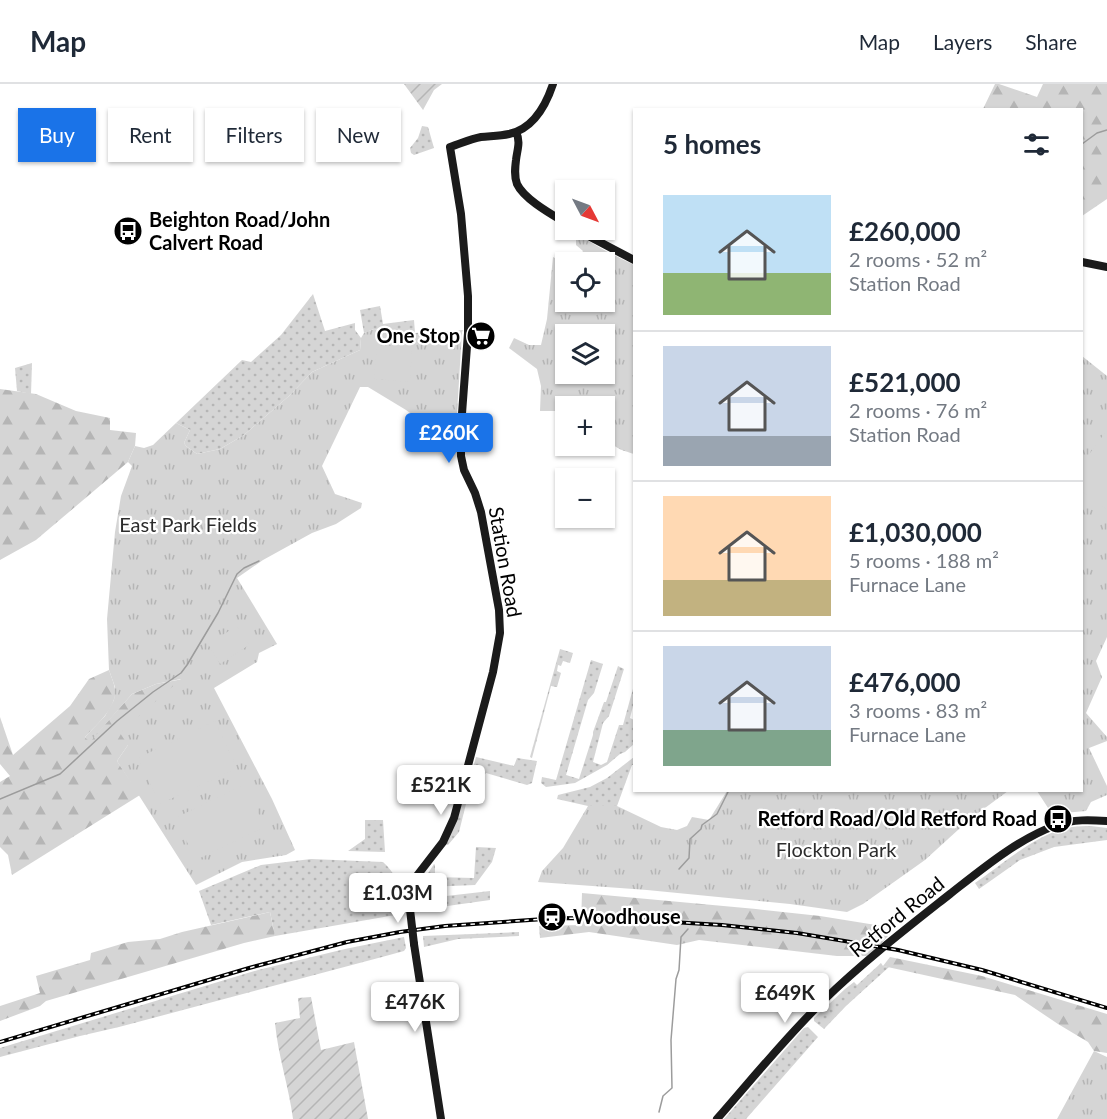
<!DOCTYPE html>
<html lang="en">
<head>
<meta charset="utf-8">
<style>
	body { margin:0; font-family:Lato,sans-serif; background:#f6f6f7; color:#1f2937; height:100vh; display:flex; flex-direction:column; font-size:22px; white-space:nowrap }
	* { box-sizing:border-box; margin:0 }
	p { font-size:20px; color:#747a83 }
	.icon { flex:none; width:33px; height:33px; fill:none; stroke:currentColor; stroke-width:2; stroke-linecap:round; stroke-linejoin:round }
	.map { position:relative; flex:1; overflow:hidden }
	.panel { position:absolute; left:633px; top:24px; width:450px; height:684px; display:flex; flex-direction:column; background:#fff; border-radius:0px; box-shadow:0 2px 4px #0004 }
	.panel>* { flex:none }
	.top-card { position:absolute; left:18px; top:24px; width:525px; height:54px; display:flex; gap:12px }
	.needle { width:39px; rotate:131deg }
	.buttons { position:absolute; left:555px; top:96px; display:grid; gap:12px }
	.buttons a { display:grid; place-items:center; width:60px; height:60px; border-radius:0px; background:#fff; box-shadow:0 2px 4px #0004; font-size:30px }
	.price { position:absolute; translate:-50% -51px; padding:0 14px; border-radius:6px; background:#fff; color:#222; font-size:20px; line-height:39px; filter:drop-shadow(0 2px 3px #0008) }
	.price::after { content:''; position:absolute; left:50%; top:36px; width:18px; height:14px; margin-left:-9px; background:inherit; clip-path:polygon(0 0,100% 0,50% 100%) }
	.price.current { background:#1a73e8; color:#fff }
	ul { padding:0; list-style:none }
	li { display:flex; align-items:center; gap:18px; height:150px; padding:0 30px }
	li+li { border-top:2px solid #e0e1e3 }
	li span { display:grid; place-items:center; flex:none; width:168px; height:120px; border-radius:0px; color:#555 }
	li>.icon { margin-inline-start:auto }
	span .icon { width:72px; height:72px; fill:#fffc; stroke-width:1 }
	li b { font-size:26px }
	h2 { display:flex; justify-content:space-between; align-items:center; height:72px; padding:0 30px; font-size:26px }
	.chip { padding:0 21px; border-radius:0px; background:#fff; box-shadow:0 2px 4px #0004; font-size:21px; line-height:54px }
	.chip.current { background:#1a73e8; color:#fff }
	header { display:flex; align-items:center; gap:36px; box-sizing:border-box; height:84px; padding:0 30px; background:#fff; border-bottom:2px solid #e0e1e3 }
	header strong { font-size:28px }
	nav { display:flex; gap:33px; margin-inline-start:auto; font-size:21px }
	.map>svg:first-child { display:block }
	.grass { fill:url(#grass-dots) }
	.forest { fill:url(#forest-firs) }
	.park { fill:url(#park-tufts); fill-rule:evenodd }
	.garden { fill:url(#garden-furrows) }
	.pitch { fill:#d5d5d5 }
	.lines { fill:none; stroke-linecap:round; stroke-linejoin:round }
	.stream { stroke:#9c9c9c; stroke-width:1.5 }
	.secondary { stroke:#1b1b1b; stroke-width:8 }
	.rail-casing { stroke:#000; stroke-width:4 }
	.rail { stroke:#fff; stroke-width:1.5; stroke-dasharray:4.5; stroke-linecap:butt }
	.secondary-bridge { stroke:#1b1b1b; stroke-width:8 }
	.labels { text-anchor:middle; stroke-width:4.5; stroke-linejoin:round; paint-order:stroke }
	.poi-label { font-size:20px; font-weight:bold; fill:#000; stroke:#fff; text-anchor:start }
	.park-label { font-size:20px; fill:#2c2c2c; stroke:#fff }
	.street-label { font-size:20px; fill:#000; stroke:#fff }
</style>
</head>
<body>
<header>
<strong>Map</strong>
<nav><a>Map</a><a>Layers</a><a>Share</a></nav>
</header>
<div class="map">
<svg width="1107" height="1035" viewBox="0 0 1107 1035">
	<defs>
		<pattern id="grass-dots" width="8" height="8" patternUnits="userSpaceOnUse" patternTransform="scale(1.5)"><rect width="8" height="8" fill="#d5d5d5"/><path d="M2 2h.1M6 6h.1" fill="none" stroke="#b5b5b5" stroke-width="1.8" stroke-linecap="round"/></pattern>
		<pattern id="forest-firs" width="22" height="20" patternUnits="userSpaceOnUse" patternTransform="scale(1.5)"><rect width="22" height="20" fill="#d5d5d5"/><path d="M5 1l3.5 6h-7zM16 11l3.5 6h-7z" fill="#b5b5b5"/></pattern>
		<pattern id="park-tufts" width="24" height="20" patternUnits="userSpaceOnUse" patternTransform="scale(1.5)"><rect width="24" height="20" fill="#d5d5d5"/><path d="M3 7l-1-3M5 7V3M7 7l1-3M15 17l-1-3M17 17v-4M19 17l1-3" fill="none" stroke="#b5b5b5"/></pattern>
		<pattern id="garden-furrows" width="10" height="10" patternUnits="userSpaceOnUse" patternTransform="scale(1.5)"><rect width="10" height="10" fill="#d5d5d5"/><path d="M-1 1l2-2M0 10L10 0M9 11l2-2" fill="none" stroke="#b5b5b5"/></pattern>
	</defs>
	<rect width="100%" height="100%" fill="#fff"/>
	<!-- grass -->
	<path class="grass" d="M422 42 428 43 434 64 414 71 411 69 410 64 418 54Z
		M313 210 325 247 355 239V246L361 254 360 266 312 288 289 312 244 351 220 365 197 370 186 362 184 359 190 346 176 339 242 276 251 278 281 251Z
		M380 222 383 240 414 236 415 249 463 246 462 248 422 254 374 245 364 249 360 226Z
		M32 279 31 310 17 307 15 284Z
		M560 565 573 569 570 579 563 577 561 582 558 581 557 587 561 589 557 603 551 602 532 674 530 673Z
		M591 576 603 580 594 609 588 616 566 691 579 695 593 651V648L604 618H606L618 582 624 585 609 632 603 639 593 678 601 681 607 678 619 641H623L634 601V618L630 634 634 636V660L625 668 620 670 607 681 575 699 546 703 541 699 542 693 556 696Z
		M476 673 514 682 517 674 537 677 532 699 527 701 486 689 467 716 459 748 448 761 445 760 473 684Z
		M634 673V681H632L617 722H588L557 715 558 711 590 703 607 694Z
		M365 736H383L385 768 348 767 365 755Z
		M1091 742 1107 744V756L1054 763 1020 776 979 805 975 799C1003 780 1038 748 1072 743 1078 742 1084 742 1091 742Z
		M476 763 496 764 492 778 475 801 426 803 421 800 434 780 435 781V793L474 794Z
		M311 775 383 778C397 790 405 812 401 830L275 852 270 828 211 841 199 807 261 781Z
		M490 807V816L419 826 418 816 420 815Z
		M519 848V852L458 855 424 863 423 852Z
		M404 853 406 864 404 867 382 873 119 943 80 952 0 973V964L258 886 345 865Z
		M881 879 883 882 889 883 846 922 824 945 814 937V934L845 905 854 898 857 901Z
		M808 943 818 953 746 1035H724L804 944Z"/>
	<!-- forest -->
	<path class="forest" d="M995 0H999L1037 13 1043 0H1107V115L1082 132V26L983 25Z
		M0 305 36 310 76 327 110 334V346L136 349 135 362 128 378 36 456 0 476Z
		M109 586C111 592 114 599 115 605 117 624 97 640 85 653L90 657 132 610 156 600 183 595 128 661 117 677 140 711 12 791 8 771 0 763V698L10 692 0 680V633L13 671 70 622 89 595Z
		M582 809 756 825 820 832 882 842 886 846 888 852 869 872H837L699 856 677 861 589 848 540 854 539 842 581 841Z
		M270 828 275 852 244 859 46 917 40 922 0 937V922L40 909 36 892 90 876 91 869 128 858 160 855 182 848Z
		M890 873 982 892 1107 930V969L1094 967 1088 958 1058 940 1015 911 883 882Z"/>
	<!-- park -->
	<path class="park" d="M576 150 606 167 634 181V374V370C625 367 615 365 610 357L605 355 604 322H566L565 327H540L541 302 537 285 509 264 514 254 529 261H541L547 235 553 173 565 179 566 218H604V178H576L583 167 576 161ZM566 250H604V290H566Z
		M374 245 422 254 462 248 456 346 442 348 433 346 406 326 368 303H360L322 382 335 410 362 419 361 424 336 440 312 449 263 476 237 494 277 560 259 569 257 578 214 604 272 715 295 766 286 771 242 778 196 801 117 677 128 661 120 649 181 595 156 600 132 610 90 658 85 653 105 632 114 616 115 603 109 586 107 535 115 448 121 412 132 382 128 378 135 362 144 364 153 361 176 339 190 346 184 359 186 362 197 370 220 365 244 351 289 312 312 288 360 266 361 254 364 249Z
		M1082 272 1107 292V553L1096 577 1102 593 1086 629 1107 653V657L1089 664 1107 702V711L1091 718 1086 727 1052 730 1037 707 1082 706Z
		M727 707V706L1008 707 970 735 925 776 863 820 847 828 790 820 647 806 538 798 542 787 563 764 588 722H617L661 743 677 746 687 742 692 733 709 736Z
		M1094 967 1107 973V1035H1057Z"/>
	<!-- garden -->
	<path class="garden" d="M404 0H442L434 6 423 26Z
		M311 913 321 966 354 958 368 1035H293C289 1003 278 972 275 939L300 934 298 914Z"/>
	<!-- pitch -->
	<path class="pitch" d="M377 261 412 263 410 298 374 295Z
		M1107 346V426L1082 407V380Z
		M237 542 249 561 220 580 208 560Z
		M215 637 237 684 160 720 138 674Z
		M244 701 265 743 196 776 175 734Z"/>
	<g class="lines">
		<!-- stream -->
		<path class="stream" d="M1082 60 1097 49 1107 46
			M0 715 60 690 117 637 153 608 181 589 187 581 218 529 237 490 244 484 259 477
			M679 785 689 774 690 755 701 745 702 741 717 730 729 706
			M659 1028 663 1012 672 1004 671 956 676 895 679 886 681 853 688 845"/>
		<!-- secondary -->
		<path class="secondary" d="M516 48C521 58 517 66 516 76 515 84 514 92 517 100 524 115 551 130 566 139
			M577 146 634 176
			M1082 178 1107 183
			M409 817 416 793 443 758 454 734 493 588 500 549 499 526 481 428 475 409 464 386 461 372V343L468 249V212L461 130 450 63C460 60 470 55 481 53 490 52 500 52 509 50 533 45 546 21 553 0
			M414 860 441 1035
			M717 1035C752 995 786 953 824 916 863 878 907 844 950 810 982 785 1019 754 1057 741 1073 735 1091 736 1107 737"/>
		<!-- rail casing -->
		<g class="rail-casing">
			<path id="rail" d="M0 958 249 884 347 858 400 848 445 842 559 834 622 835 722 841 797 849 898 866 982 886 1107 924"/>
		</g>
		<!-- rail -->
		<use href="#rail" class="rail"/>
		<!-- secondary-bridge -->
		<path class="secondary-bridge" d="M409 817 414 860"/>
	</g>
	<!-- icons -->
	<defs>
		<g id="bus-disc" transform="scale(1.5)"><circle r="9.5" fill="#000" stroke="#fff"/><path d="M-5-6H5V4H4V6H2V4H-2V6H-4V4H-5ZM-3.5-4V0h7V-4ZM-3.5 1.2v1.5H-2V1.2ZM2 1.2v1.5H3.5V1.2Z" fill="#fff"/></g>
		<g id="supermarket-disc" transform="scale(1.5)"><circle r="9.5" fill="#000" stroke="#fff"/><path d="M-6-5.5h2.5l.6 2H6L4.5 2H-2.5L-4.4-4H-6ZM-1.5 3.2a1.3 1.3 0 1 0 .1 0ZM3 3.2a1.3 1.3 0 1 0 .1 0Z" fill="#fff"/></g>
		<g id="station-disc" transform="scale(1.5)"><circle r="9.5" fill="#000" stroke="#fff"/><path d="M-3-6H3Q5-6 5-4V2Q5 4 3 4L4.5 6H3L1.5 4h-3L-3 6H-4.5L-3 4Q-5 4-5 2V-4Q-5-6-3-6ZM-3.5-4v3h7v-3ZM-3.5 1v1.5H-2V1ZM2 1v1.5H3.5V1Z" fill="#fff"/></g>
	</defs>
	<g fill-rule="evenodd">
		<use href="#bus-disc" x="128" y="147"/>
		<use href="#supermarket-disc" x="481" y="252"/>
		<use href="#bus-disc" x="1058" y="735"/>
		<use href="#station-disc" x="552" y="833"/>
	</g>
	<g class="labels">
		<!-- poi labels -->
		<g class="poi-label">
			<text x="149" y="143">Beighton Road/John<tspan x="149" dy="23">Calvert Road</tspan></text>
			<text x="460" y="259" text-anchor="end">One Stop</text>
			<text x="1037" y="742" text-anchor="end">Retford Road/Old Retford Road</text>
			<text x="573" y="840">Woodhouse</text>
		</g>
		<!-- park labels -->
		<g class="park-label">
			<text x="188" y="448">East Park Fields</text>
			<text x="836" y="773">Flockton Park</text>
		</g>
		<!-- street labels -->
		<g class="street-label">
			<text transform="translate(505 478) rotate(80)" y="7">Station Road</text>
			<text transform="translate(897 833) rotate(-39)" y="7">Retford Road</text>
		</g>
	</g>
</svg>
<div class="buttons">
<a><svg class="needle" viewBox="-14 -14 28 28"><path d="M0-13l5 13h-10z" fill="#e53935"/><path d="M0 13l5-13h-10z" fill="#747a83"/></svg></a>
<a><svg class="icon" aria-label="locate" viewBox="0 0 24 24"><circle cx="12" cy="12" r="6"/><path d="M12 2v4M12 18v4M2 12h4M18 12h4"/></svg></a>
<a><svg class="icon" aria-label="layers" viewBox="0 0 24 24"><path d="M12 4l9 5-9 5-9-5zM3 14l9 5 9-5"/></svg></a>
<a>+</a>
<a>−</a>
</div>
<b class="price current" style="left:449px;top:380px">£260K</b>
<b class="price" style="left:441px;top:732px">£521K</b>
<b class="price" style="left:398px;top:840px">£1.03M</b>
<b class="price" style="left:785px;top:940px">£649K</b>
<b class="price" style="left:415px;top:949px">£476K</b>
<div class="top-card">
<a class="chip current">Buy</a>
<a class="chip">Rent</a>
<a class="chip">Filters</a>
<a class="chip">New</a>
</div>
<section class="panel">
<h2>5 homes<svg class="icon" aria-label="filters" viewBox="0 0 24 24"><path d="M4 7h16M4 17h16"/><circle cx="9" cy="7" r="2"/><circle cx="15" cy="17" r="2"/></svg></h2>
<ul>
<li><span style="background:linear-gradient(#bfe0f5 65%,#8fb573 0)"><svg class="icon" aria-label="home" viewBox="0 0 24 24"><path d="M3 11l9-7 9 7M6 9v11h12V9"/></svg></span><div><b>£260,000</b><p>2 rooms · 52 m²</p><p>Station Road</p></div></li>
<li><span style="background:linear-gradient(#c9d6e8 75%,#9aa5b1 0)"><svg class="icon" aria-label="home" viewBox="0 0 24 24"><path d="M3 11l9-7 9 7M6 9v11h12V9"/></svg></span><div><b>£521,000</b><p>2 rooms · 76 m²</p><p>Station Road</p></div></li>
<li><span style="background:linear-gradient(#ffd9b3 70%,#c2b280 0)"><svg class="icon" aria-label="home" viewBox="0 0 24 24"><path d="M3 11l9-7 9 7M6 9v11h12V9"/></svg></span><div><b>£1,030,000</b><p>5 rooms · 188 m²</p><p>Furnace Lane</p></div></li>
<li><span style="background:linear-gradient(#c9d6e8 70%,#7fa58c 0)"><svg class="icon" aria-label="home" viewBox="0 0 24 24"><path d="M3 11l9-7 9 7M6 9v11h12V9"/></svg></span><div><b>£476,000</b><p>3 rooms · 83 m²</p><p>Furnace Lane</p></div></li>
</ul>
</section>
</div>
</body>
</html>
